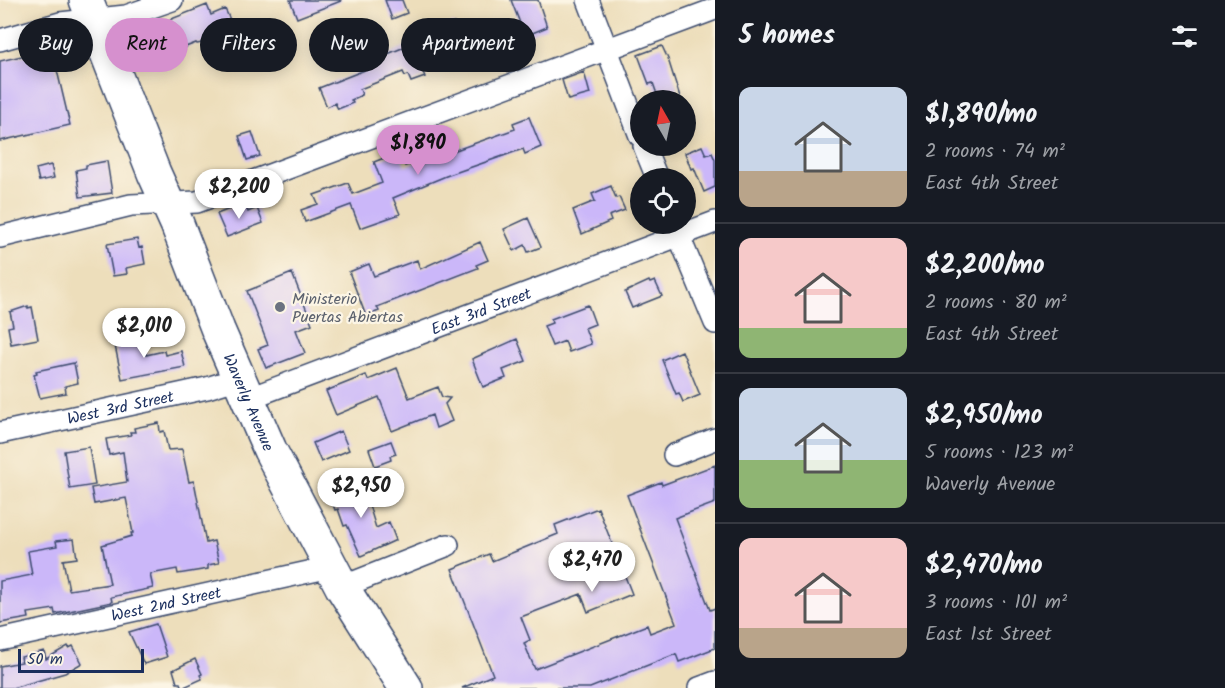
<!DOCTYPE html>
<html lang="en">
<head>
<meta charset="utf-8">
<style>
	body { margin:0; font-family:Kalam,sans-serif; background:#242831; color:#f1f3f6; height:100vh; display:flex; flex-direction:column; font-size:22px; white-space:nowrap }
	* { box-sizing:border-box; margin:0 }
	p { font-size:20px; color:#9ea1a6 }
	.icon { flex:none; width:33px; height:33px; fill:none; stroke:currentColor; stroke-width:2; stroke-linecap:round; stroke-linejoin:round }
	.map { position:relative; flex:1; overflow:hidden }
	.details { display:flex; flex-direction:column; background:#171b24; width:510px }
	.details>* { flex:none }
	.top-card { position:absolute; left:18px; top:18px; width:570px; height:54px; display:flex; gap:12px }
	.needle { width:39px; rotate:351deg }
	.fabs { position:absolute; left:630px; top:90px; display:grid; gap:12px }
	.fabs a { display:grid; place-items:center; width:66px; height:66px; border-radius:50%; background:#171b24; box-shadow:0 3px 15px #0003; font-size:30px }
	.scale { position:absolute; left:18px; bottom:15px; width:126px; box-sizing:border-box; padding-left:6px; border:3px solid #1b2f5e; border-top:0; font-size:16px; line-height:21px; white-space:nowrap; color:#1b2f5e; -webkit-text-stroke:4px #fcf5e5; paint-order:stroke }
	.price { position:absolute; translate:-50% -51px; padding:0 14px; border-radius:21px; background:#fff; color:#222; font-size:20px; line-height:39px; filter:drop-shadow(0 2px 3px #0008) }
	.price::after { content:''; position:absolute; left:50%; top:36px; width:18px; height:14px; margin-left:-9px; background:inherit; clip-path:polygon(0 0,100% 0,50% 100%) }
	.price.current { background:#d690ce; color:#111 }
	ul { padding:0; list-style:none }
	li { display:flex; align-items:center; gap:18px; height:150px; padding:0 24px }
	li+li { border-top:2px solid #363941 }
	li span { display:grid; place-items:center; flex:none; width:168px; height:120px; border-radius:12px; color:#555 }
	li>.icon { margin-inline-start:auto }
	span .icon { width:72px; height:72px; fill:#fffc; stroke-width:1 }
	li b { font-size:26px }
	h2 { display:flex; justify-content:space-between; align-items:center; height:72px; padding:0 24px; font-size:26px }
	.tag { padding:0 21px; border-radius:27px; background:#171b24; box-shadow:0 3px 15px #0003; font-size:21px; line-height:54px }
	.tag.current { background:#d690ce; color:#111 }
	main { display:flex; flex:1; min-height:0 }
	.map>svg:first-child { display:block }
	.building { fill:#cbb7f9 }
	.lines { fill:none; stroke-linecap:round; stroke-linejoin:round }
	.minor-casing { stroke:#3a496c; stroke-width:24 }
	.primary-casing { stroke:#3a496c; stroke-width:36 }
	.minor { stroke:#fff; stroke-width:21 }
	.primary { stroke:#fff; stroke-width:33 }
	.worship-dot { fill:#6b7280; stroke:#fcf5e5; stroke-width:2 }
	.labels { text-anchor:middle; stroke-width:4.5; stroke-linejoin:round; paint-order:stroke }
	.worship-label { font-size:16px; fill:#5b616d; stroke:#fcf5e5; text-anchor:start }
	.street-label { font-size:16px; fill:#1b2f5e; stroke:#fcf5e5 }
</style>
</head>
<body>
<main>
<div class="map">
<svg width="715" height="688" viewBox="0 0 715 688">
	<rect width="100%" height="100%" fill="#fcf5e5"/>
	<filter id="ink" filterUnits="userSpaceOnUse"><feTurbulence type="fractalNoise" baseFrequency=".0167" numOctaves="2"/><feDisplacementMap in="SourceGraphic" scale="12" xChannelSelector="R" yChannelSelector="G"/><feConvolveMatrix kernelMatrix="1 2 1 2 8 2 1 2 1" color-interpolation-filters="sRGB"/></filter>
	<filter id="wash" filterUnits="userSpaceOnUse"><feTurbulence type="fractalNoise" baseFrequency=".008" numOctaves="4" result="noise"/><feDisplacementMap in="SourceGraphic" scale="24" xChannelSelector="R" yChannelSelector="G"/><feGaussianBlur stdDeviation="1.35" result="paint"/><feColorMatrix in="noise" values="0 0 0 0 0 0 0 0 0 0 0 0 0 0 0 0 0 1.4 0 .05"/><feComposite in="paint" operator="in"/></filter>
	<g filter="url(#wash)">
		<rect width="100%" height="100%" fill="#eddebb"/>
		<g id="blocks">
			<!-- building -->
			<path class="building" d="M290 0H340L341 1 297 18Z
				M385 0H402L407 13 392 19Z
				M511 0H538L547 27 525 36Z
				M207 5 211 15 225 9 231 22 229 23 233 39 223 43 225 46 206 53 202 43 197 44 196 43 147 62 139 41 146 29Z
				M454 23 461 41 442 48 436 30Z
				M489 29 498 50 476 58 468 38Z
				M412 44 425 77 411 82 408 75 405 76 403 72 360 89 362 95 351 100 353 103 338 109 335 103 327 107 319 88 370 68 368 62Z
				M662 46 668 59 681 100H659L653 83 649 84 638 55Z
				M52 49 70 125 0 141V61Z
				M584 72 590 94 568 100 562 80Z
				M529 117 541 147 525 154 523 149 446 176 393 198 400 214 360 228 351 205 305 222 301 210 318 204 314 195 348 183 353 194 382 183 374 162 399 152 405 166 424 159 425 161 515 129 513 123Z
				M252 132 260 156 247 160 239 136Z
				M702 146 706 155 712 153 715 160V187L704 192 694 168 691 169 685 153Z
				M107 161 112 193 80 197 76 170 86 168V165Z
				M51 165 54 178 39 181 36 169Z
				M611 186 616 198 619 197 625 210 609 216 611 221 582 234 573 210 595 201 592 194Z
				M245 203 248 212 257 208 263 223 227 237 217 214Z
				M528 218 541 247 528 252 525 245 514 251 504 229Z
				M137 239 139 248 142 247 145 264 126 268 127 274 113 276 107 244Z
				M480 242 488 260 476 265 478 268 377 307 379 311 366 316 349 272 369 264 374 276 417 260 420 269Z
				M292 273 312 324 296 330 305 353 266 368 258 349 268 345 247 291Z
				M649 281 650 283 655 281 662 296 632 308 625 292Z
				M588 305 595 324 585 328 591 344 569 352 565 341 552 346 544 326 552 323 551 319Z
				M28 306V308L32 307 38 339 11 344 8 327 13 326 10 312Z
				M142 335 146 355 164 351 165 355 181 351 185 367 122 379 114 341Z
				M517 339 526 361 503 370 506 378 483 387 472 359Z
				M682 351 700 395 683 402 679 393 676 394 662 360Z
				M74 363 78 383 65 386 66 393 40 398 34 375 37 374 36 371Z
				M397 368 409 398 438 387 442 397 450 398 445 404 452 421 436 428 432 415 392 431 379 397 336 415 326 391 366 375 368 380Z
				M159 423 160 432 164 431 168 450 182 449 189 482 194 481 206 543 214 541 219 563 208 565V569L178 574 177 569 150 574 153 588 111 597 112 602 55 614 54 609 28 613 29 618 0 623V581L32 575 28 551 57 546 56 541 74 539 77 558 63 560 69 590 110 584 102 545 132 536 131 533H133L126 498 94 504 91 488 127 482 123 452 109 455 106 439 131 435 130 432H135L134 428Z
				M341 431 349 450 321 462 313 443Z
				M391 441 396 454 390 456 391 460 375 466 369 449Z
				M89 447 95 485 70 489 64 451Z
				M715 465V503L675 518 710 610 715 608V648L679 662 676 654 590 688H462L493 675 452 569 489 554 492 561 558 534 555 525 598 508 632 594 588 612 581 594 521 617 530 640 524 643 535 669 647 625 650 633 676 623 627 495 661 482 662 485Z
				M362 482 376 528 389 522 396 540 361 556 347 525 344 526 338 509 335 510 329 493Z
				M156 624 167 657 144 664 129 632Z
				M68 646 69 648 73 646 82 663 65 673 12 688H0V666L22 662 21 657 44 651 46 659Z
				M195 659 202 674 200 675 202 679 182 688 180 683H177L173 670Z"/>
		</g>
	</g>
	<g filter="url(#ink)">
		<use href="#blocks" fill-opacity="0" stroke="#3a496c" stroke-width="1.5"/>
		<g class="lines">
			<!-- minor casing -->
			<g class="minor-casing">
				<g id="minor">
					<path d="M588 0 640 136"/>
					<path d="M0 40 60 23 126 16 172 0"/>
					<path d="M644 146 657 178"/>
					<path d="M674 224 715 323"/>
					<path d="M0 237 131 205 197 202 715 9"/>
					<path id="s1" d="M247 399 715 222"/>
					<path id="s2" d="M0 433 207 388 239 378"/>
					<path d="M674 455 715 439"/>
					<path d="M342 587 448 545"/>
					<path id="s3" d="M0 640 331 567"/>
					<path d="M699 688 715 682"/>
				</g>
			</g>
			<!-- primary casing -->
			<g class="primary-casing">
				<g id="primary">
					<path id="s4" d="M86 0 154 173 177 224 218 330 270 450 342 587 406 688"/>
				</g>
			</g>
			<!-- minor -->
			<use href="#minor" class="minor"/>
			<!-- primary -->
			<use href="#primary" class="primary"/>
		</g>
	</g>
	<!-- markers -->
	<circle class="worship-dot" cx="280" cy="307" r="6"/>
	<g class="labels">
		<!-- worship labels -->
		<g class="worship-label">
			<text x="292" y="304">Ministerio<tspan x="292" dy="18">Puertas Abiertas</tspan></text>
		</g>
		<!-- street labels -->
		<g class="street-label">
			<text dy="6" stroke="none"><textPath href="#s1" startOffset="250">East 3rd Street</textPath></text>
			<text dy="6" stroke="none"><textPath href="#s4" startOffset="434">Waverly Avenue</textPath></text>
			<text dy="6" stroke="none"><textPath href="#s2" startOffset="123">West 3rd Street</textPath></text>
			<text dy="6" stroke="none"><textPath href="#s3" startOffset="170">West 2nd Street</textPath></text>
		</g>
	</g>
</svg>
<div class="fabs">
<a><svg class="needle" viewBox="-14 -14 28 28"><path d="M0-13l5 13h-10z" fill="#e53935"/><path d="M0 13l5-13h-10z" fill="#9ea1a6"/></svg></a>
<a><svg class="icon" aria-label="locate" viewBox="0 0 24 24"><circle cx="12" cy="12" r="6"/><path d="M12 2v4M12 18v4M2 12h4M18 12h4"/></svg></a>
</div>
<div class="scale">50 m</div>
<b class="price current" style="left:418px;top:176px">$1,890</b>
<b class="price" style="left:239px;top:220px">$2,200</b>
<b class="price" style="left:144px;top:359px">$2,010</b>
<b class="price" style="left:361px;top:519px">$2,950</b>
<b class="price" style="left:592px;top:593px">$2,470</b>
<div class="top-card">
<a class="tag">Buy</a>
<a class="tag current">Rent</a>
<a class="tag">Filters</a>
<a class="tag">New</a>
<a class="tag">Apartment</a>
</div>
</div>
<section class="details">
<h2>5 homes<svg class="icon" aria-label="filters" viewBox="0 0 24 24"><path d="M4 7h16M4 17h16"/><circle cx="9" cy="7" r="2"/><circle cx="15" cy="17" r="2"/></svg></h2>
<ul>
<li><span style="background:linear-gradient(#c9d6e8 70%,#b9a48a 0)"><svg class="icon" aria-label="home" viewBox="0 0 24 24"><path d="M3 11l9-7 9 7M6 9v11h12V9"/></svg></span><div><b>$1,890/mo</b><p>2 rooms · 74 m²</p><p>East 4th Street</p></div></li>
<li><span style="background:linear-gradient(#f6c9c9 75%,#8fb573 0)"><svg class="icon" aria-label="home" viewBox="0 0 24 24"><path d="M3 11l9-7 9 7M6 9v11h12V9"/></svg></span><div><b>$2,200/mo</b><p>2 rooms · 80 m²</p><p>East 4th Street</p></div></li>
<li><span style="background:linear-gradient(#c9d6e8 60%,#8fb573 0)"><svg class="icon" aria-label="home" viewBox="0 0 24 24"><path d="M3 11l9-7 9 7M6 9v11h12V9"/></svg></span><div><b>$2,950/mo</b><p>5 rooms · 123 m²</p><p>Waverly Avenue</p></div></li>
<li><span style="background:linear-gradient(#f6c9c9 75%,#b9a48a 0)"><svg class="icon" aria-label="home" viewBox="0 0 24 24"><path d="M3 11l9-7 9 7M6 9v11h12V9"/></svg></span><div><b>$2,470/mo</b><p>3 rooms · 101 m²</p><p>East 1st Street</p></div></li>
</ul>
</section>
</main>
</body>
</html>
